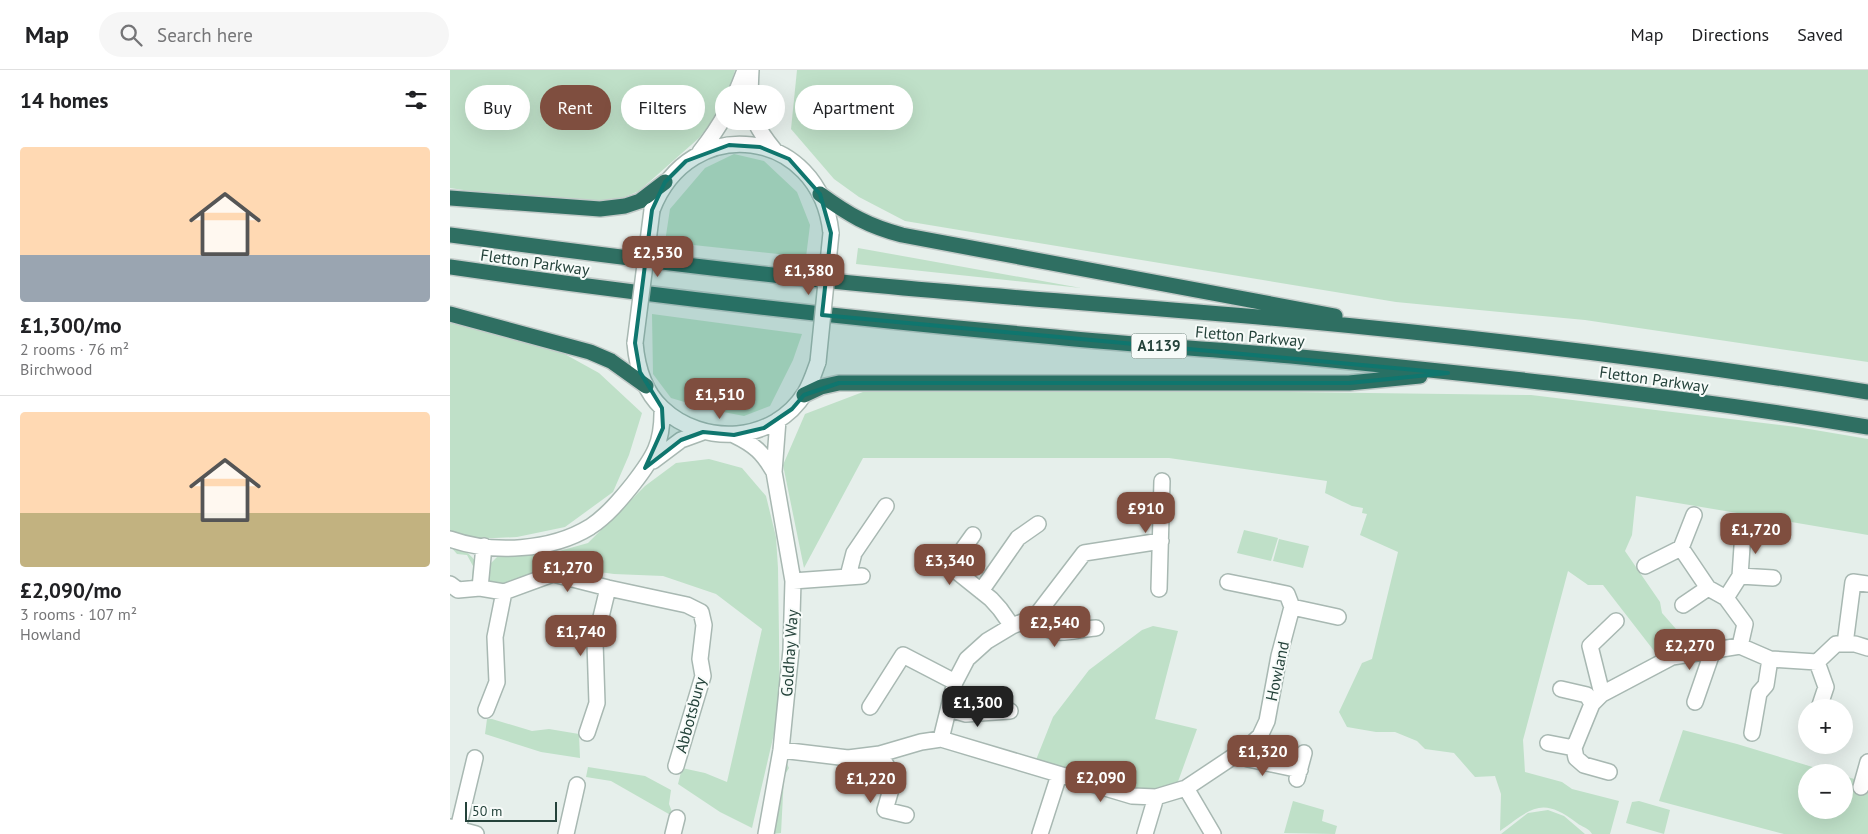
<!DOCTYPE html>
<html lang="en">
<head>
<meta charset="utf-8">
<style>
	body { margin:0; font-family:"PT Sans",sans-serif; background:#f6f6f6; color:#202124; height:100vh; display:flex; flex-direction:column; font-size:19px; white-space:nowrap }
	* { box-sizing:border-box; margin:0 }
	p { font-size:16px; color:#757577 }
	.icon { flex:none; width:28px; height:28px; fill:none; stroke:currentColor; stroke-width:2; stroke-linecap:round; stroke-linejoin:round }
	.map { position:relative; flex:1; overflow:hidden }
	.side { display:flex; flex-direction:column; background:#fff; width:450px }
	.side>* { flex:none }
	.banner { position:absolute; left:15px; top:15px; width:475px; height:45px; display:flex; gap:10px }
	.controls { position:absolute; left:1348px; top:629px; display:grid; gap:10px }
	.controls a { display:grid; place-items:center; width:55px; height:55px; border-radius:50%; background:#fff; box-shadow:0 5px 20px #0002; font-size:25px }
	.scale { position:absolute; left:15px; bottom:12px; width:92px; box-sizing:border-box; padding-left:5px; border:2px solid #24423a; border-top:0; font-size:14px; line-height:18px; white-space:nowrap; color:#24423a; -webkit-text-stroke:4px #f7fbf9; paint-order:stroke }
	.price { position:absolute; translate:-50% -42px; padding:0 11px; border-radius:10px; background:#7f4e3f; color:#fff; font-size:16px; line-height:32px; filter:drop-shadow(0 1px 2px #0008) }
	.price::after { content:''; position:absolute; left:50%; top:30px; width:15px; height:11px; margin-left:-8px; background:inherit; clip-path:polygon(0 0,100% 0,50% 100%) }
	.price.current { background:#222; color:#fff }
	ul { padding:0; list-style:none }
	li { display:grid; align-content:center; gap:10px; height:265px; padding:0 20px }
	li+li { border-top:1px solid #e0e0e0 }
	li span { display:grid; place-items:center; height:155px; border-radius:5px; color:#555 }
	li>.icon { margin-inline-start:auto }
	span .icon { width:90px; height:90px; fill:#fffc; stroke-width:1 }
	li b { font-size:21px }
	h2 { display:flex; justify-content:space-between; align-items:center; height:60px; padding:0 20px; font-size:21px }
	.pill { padding:0 18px; border-radius:22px; background:#fff; box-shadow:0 5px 20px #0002; font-size:18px; line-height:45px }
	.pill.current { background:#7f4e3f; color:#fff }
	header { display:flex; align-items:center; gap:30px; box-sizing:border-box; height:70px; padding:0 25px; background:#fff; border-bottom:1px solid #e0e0e0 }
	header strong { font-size:24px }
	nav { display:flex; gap:28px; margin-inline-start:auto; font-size:18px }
	.search { width:350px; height:45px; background:#f6f6f6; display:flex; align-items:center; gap:12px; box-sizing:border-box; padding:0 18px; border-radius:28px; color:#757577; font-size:19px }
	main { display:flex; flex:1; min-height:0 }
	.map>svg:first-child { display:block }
	.green { fill:#bfe0c8 }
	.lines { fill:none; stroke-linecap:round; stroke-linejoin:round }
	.minor-casing { stroke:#a8b8b2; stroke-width:18 }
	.highway-casing { stroke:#c2cac8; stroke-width:18 }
	.minor { stroke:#fff; stroke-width:15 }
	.highway { stroke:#2f6f62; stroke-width:15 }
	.minor-bridge-casing { stroke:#a8b8b2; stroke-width:18; stroke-linecap:butt }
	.minor-bridge { stroke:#fff; stroke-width:15 }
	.marked { fill:#0f766e; fill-opacity:0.2; stroke:#0f766e; stroke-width:4; stroke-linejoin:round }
	.labels { text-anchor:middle; stroke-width:4; stroke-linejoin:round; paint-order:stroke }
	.shield { fill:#f7fbf9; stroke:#637a73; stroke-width:1 }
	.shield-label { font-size:15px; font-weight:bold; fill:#24423a }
	.street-label { font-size:16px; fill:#24423a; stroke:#f7fbf9 }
</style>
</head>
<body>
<header>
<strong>Map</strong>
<div class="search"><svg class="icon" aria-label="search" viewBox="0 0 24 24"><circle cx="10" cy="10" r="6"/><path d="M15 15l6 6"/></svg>Search here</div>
<nav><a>Map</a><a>Directions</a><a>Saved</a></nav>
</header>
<main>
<section class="side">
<h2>14 homes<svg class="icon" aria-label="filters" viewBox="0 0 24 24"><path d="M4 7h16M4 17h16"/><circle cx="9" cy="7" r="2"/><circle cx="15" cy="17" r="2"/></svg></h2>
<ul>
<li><span style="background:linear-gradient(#ffd9b3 70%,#9aa5b1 0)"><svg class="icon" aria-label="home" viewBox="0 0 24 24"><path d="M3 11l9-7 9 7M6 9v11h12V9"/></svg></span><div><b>£1,300/mo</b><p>2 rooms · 76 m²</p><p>Birchwood</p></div></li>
<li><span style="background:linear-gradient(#ffd9b3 65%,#c2b280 0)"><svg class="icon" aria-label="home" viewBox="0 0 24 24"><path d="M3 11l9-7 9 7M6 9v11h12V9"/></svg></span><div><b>£2,090/mo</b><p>3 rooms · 107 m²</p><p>Howland</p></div></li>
</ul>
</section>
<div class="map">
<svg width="1418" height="764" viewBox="0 0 1418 764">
	<rect width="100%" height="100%" fill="#e6efeb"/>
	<!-- green -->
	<path class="green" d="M0 0H285L278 24 266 46 249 68 189 121 163 132 115 135 0 118Z
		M347 0H1418V292L1135 250 946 232 455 151 409 127 384 109 341 59Z
		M284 84 314 91 347 122 360 155 356 187 215 172 220 139 255 98Z
		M408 178 631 218 406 194Z
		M202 244 352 264 343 290 320 336 294 346 258 339 221 328 203 304Z
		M0 250 111 282 149 303 192 343 179 385 163 422 115 457 67 467 24 469 0 462Z
		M426 317 1081 325 1347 357 1418 369V465L1186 426 1182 465 1175 481 1210 532 1212 543 1240 575 1208 586 1153 515H1138L1118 501 1073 670 1075 702 1112 712 1122 719 1169 731 1160 764H1142C1139 758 1132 757 1127 753 1092 726 1082 738 1050 761L1051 724 1045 706 1025 707 1004 683 975 679 967 671 945 662H926L897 657 889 642 912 593 922 589 948 482 910 465 917 444 912 443 913 438 902 436 875 423 877 411 719 388H413L354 498 333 395 355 344Z
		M259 389 292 398 316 426 326 467 328 498 330 638 302 758 270 742 228 714 232 698 255 703 277 712 312 559 266 524 213 506 164 504 97 495 95 498 43 517 37 513V497L48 486 94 483 95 485 138 473 195 416 226 393Z
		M794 460 828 468 821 491 787 483Z
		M829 469 859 476 853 498 823 491Z
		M0 476C15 480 19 482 28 495L26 511 16 515 12 514 22 509 23 496 17 485 7 484Z
		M703 556 728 561 705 649 747 659 725 720 706 726 584 695 603 647 639 600 692 560Z
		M37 649H42L82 661 99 659 129 664 130 688 91 682 35 664Z
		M1233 660 1287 674 1379 702H1356V740H1394V706L1418 713V764H1334L1209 731Z
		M337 694 339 698 334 706 331 763 321 764 331 700Z
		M138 697 195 706 221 720 219 734 224 747 161 711 136 707Z
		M843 731 874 740 872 751 887 756 885 764 834 763Z
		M1189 731 1220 740 1214 764 1176 753 1182 732Z
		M1098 740 1114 746 1135 764H1051L1078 743Z"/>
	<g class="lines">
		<!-- minor casing -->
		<g class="minor-casing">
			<path id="minor" d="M301 0C299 39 299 50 325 81
				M250 82C272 54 283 33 295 0
				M202 140C240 41 370 58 381 163
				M185 273C187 297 194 321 212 338 253 377 324 373 355 323 361 313 364 303 368 292
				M284 365C305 375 313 383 324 402
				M203 391 231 370 253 362
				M523 465 503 493 506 501 541 529 550 539 562 556
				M0 469C42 484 101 481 140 457 157 446 171 429 183 414 204 387 213 373 212 338
				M1231 478 1244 445
				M1195 496 1231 478 1258 518 1276 528
				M398 506 404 483 436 436
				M1290 506 1293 462
				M343 511 412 506
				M778 512 837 524 842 537 888 547
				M0 514 8 520 30 518 54 522 103 504 158 518 237 535 251 542 254 555 250 589 253 606 226 696
				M30 518 34 476
				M709 519 712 411
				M531 521 568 468 588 454
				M1233 535 1258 518
				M585 547C601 572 622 559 646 558
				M1395 574 1403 512 1418 514
				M1290 576 1295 554 1276 528 1290 506 1323 508
				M1367 592 1376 617 1369 638
				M1111 619 1137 625 1142 634
				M1152 624 1140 576 1166 551
				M1245 632 1263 580
				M420 637 453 585 505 612
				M499 639 516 644 560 641
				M36 640 47 612 45 567 54 522
				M137 663 147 633 145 572 158 518
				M1302 663 1309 623 1316 615 1320 589
				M491 669 505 612 517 589 537 571 562 556 585 547 634 483 711 471
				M1098 673 1124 678
				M331 680 398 688 430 684 471 672 491 669 682 726 706 727 736 718 799 676 810 666 817 651 829 586 842 537
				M789 683 798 689 850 700
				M430 684 444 709 435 740 456 745
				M1159 702 1134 695 1126 688 1124 678 1142 634 1152 624 1222 587 1290 576 1320 589 1367 592 1386 574H1405L1418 578
				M847 709 854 683
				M1411 717 1418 692
				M736 718 763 764
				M0 757 26 764
				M8 759 25 688
				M116 764 127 715
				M223 764 227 748
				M316 764 331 680 341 580 343 511 324 402 328 350
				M590 764 609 705
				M695 764 706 727"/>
		</g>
		<!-- highway casing -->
		<g class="highway-casing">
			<path id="highway" d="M370 124C399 145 418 156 452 165L885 246
				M0 128 150 139 175 136 190 131 215 112
				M0 165C114 180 228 195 342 207 508 225 675 235 842 250 1034 268 1227 291 1418 322
				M0 197C201 226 403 249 605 267 684 275 763 279 841 286 1034 305 1227 325 1418 357
				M0 244 140 282 161 291 196 316
				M354 325 371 317 389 313H899L970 306"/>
		</g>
		<!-- minor -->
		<use href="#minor" class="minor"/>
		<!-- highway -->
		<use href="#highway" class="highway"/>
		<!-- minor-bridge casing -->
		<g class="minor-bridge-casing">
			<path id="minor-bridge" d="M185 273 202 140
				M368 292 381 163"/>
		</g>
		<!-- minor-bridge -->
		<use href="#minor-bridge" class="minor-bridge"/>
	</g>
	<!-- marked area -->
	<path class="marked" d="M279 75 310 77 339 89 370 124 381 163 372 245 998 303 899 313H389L354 325 342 339 314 358 284 365 253 362 231 370 195 398 213 358 212 338 190 302 185 273 202 140 215 112 236 91Z"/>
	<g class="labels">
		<!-- shield labels -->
		<rect class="shield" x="681.5" y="263.5" width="55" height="25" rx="4"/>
		<g class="shield-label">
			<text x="709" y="281">A1139</text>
		</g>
		<!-- street labels -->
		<g class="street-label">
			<text transform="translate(85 192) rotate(8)" y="6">Fletton Parkway</text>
			<text transform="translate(800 266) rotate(5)" y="6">Fletton Parkway</text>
			<text transform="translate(1204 309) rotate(8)" y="6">Fletton Parkway</text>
			<text transform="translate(339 583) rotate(-86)" y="6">Goldhay Way</text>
			<text transform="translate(827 601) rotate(-78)" y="6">Howland</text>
			<text transform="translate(240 645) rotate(-75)" y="6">Abbotsbury</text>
		</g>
	</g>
</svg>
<div class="controls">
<a>+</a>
<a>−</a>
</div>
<div class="scale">50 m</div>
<b class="price" style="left:208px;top:208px">£2,530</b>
<b class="price" style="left:359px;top:226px">£1,380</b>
<b class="price" style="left:270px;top:350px">£1,510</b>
<b class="price" style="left:696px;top:464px">£910</b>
<b class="price" style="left:1306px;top:485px">£1,720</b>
<b class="price" style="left:500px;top:516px">£3,340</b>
<b class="price" style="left:118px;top:523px">£1,270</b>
<b class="price" style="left:605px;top:578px">£2,540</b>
<b class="price" style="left:131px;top:587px">£1,740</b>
<b class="price" style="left:1240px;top:601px">£2,270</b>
<b class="price current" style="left:528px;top:658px">£1,300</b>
<b class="price" style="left:813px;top:707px">£1,320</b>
<b class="price" style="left:651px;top:733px">£2,090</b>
<b class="price" style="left:421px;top:734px">£1,220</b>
<div class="banner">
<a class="pill">Buy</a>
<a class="pill current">Rent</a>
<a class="pill">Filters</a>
<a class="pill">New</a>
<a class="pill">Apartment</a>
</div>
</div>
</main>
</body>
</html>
